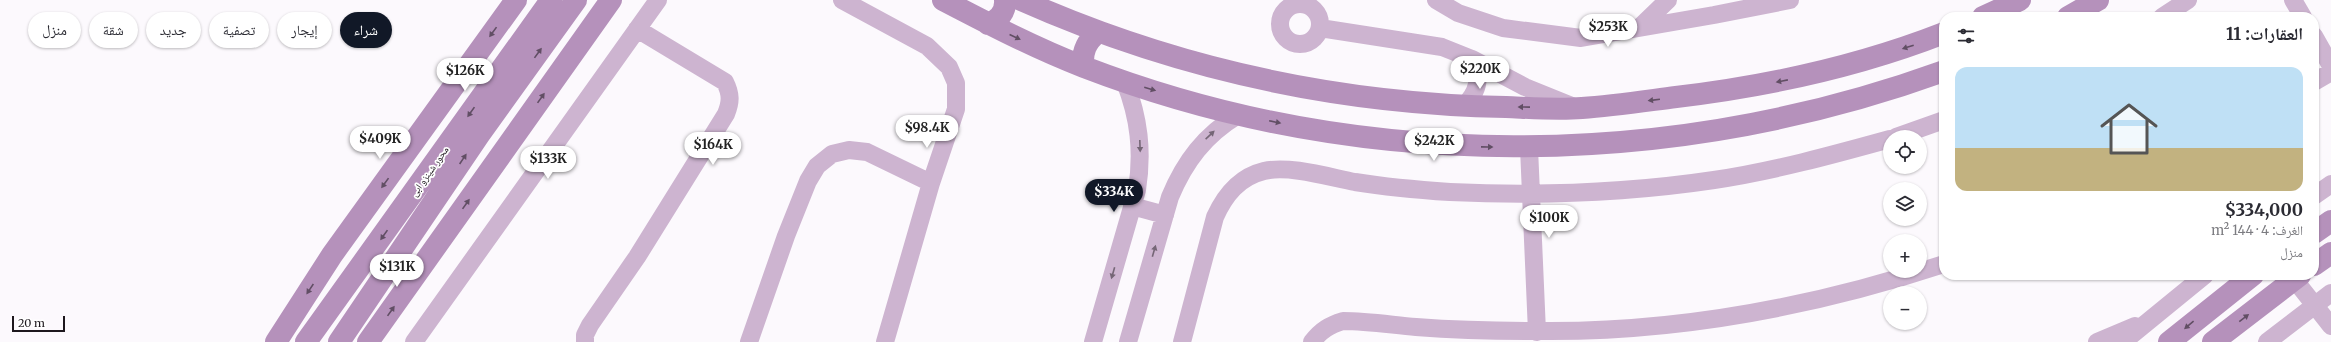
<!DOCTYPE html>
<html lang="ar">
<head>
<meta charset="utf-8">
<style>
	body { margin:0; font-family:Merriweather,"Noto Naskh Arabic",serif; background:#f7f7f7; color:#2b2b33; direction:rtl; height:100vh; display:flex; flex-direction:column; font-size:15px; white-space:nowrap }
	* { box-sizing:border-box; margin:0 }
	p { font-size:13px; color:#7c7c81 }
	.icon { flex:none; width:22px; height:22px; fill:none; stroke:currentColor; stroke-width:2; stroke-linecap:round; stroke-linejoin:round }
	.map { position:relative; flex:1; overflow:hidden; direction:ltr }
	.panel { position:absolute; left:1939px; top:12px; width:380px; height:268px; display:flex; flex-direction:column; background:#fff; border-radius:16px; box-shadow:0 1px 3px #0004; direction:rtl }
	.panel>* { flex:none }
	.top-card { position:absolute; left:12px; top:12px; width:380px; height:36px; direction:rtl; display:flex; gap:8px }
	.buttons { position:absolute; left:1883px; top:130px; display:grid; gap:8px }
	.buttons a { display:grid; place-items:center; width:44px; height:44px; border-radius:50%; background:#fff; box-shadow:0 1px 3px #0004; font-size:20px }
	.scale { position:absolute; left:12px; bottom:10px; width:53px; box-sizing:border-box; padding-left:4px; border:2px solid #1d171d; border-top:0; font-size:11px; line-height:14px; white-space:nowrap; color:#1d171d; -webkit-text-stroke:3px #fff; paint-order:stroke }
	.price { position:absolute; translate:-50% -34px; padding:0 9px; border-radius:14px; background:#fff; color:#222; font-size:13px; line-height:26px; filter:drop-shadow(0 1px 2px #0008) }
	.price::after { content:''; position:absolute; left:50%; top:24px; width:12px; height:9px; margin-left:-6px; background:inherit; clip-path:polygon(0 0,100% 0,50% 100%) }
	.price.on { background:#111827; color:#fff }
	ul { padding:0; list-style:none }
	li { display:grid; align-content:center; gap:8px; height:212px; padding:0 16px }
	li+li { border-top:1px solid #e1e1e2 }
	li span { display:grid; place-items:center; height:124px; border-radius:12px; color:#555 }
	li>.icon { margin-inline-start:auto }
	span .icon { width:72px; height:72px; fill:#fffc; stroke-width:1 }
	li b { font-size:17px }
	h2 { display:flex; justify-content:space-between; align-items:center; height:48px; padding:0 16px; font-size:17px }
	.pill { padding:0 14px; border-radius:18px; background:#fff; box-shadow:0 1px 3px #0004; font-size:14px; line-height:36px }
	.pill.on { background:#111827; color:#fff }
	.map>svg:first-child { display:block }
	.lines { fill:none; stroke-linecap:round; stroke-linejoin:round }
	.street { stroke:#cdb4d0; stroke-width:18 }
	.secondary { stroke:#b591bb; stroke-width:22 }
	.oneway { fill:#614e64 }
	.oneway2 { fill:#756676 }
	.labels { text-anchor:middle; stroke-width:3.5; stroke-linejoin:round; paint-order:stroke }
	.street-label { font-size:10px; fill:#1d171d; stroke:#fff }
</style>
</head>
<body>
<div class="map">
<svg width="2331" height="342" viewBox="0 0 2331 342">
	<rect width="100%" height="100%" fill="#fcf9fd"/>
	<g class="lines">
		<!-- street -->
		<path class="street" d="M842 0 927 46 949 67 956 83V109L931 183 885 342
			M1436 0 1458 13 1503 28 1581 38 1714 15 1790 0
			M2293 0 2303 17
			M1280 24a20 20 0 1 1 40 0a20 20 0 1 1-40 0Z
			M2162 17 2188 0
			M1640 27 1668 0
			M1320 28 1442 47 1472 59 1525 87 1572 106
			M2314 36 2331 66
			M2314 82 2331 72
			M1464 106C1478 92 1482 77 1472 59
			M1896 137 1944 120
			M1529 148 1537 332
			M2314 196 2331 184
			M1132 206 1165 215
			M2294 279 2331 326
			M414 342 658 0
			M585 342V335L590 325 637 257 726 114C731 102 731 94 725 82L637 29
			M749 342 786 236 808 181 817 166 832 154 849 150 867 152 931 183
			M1093 342 1137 190C1143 151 1139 118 1125 82
			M1128 342 1170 197C1185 161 1205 135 1238 115
			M1182 342 1215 217C1225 195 1239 177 1264 171 1289 165 1329 177 1355 182 1386 187 1419 190 1450 192 1538 196 1627 193 1714 180 1774 171 1832 155 1890 139
			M1312 342C1321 330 1330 325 1343 321 1368 321 1392 325 1416 327 1456 330 1496 331 1535 331 1674 333 1813 307 1944 264
			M2097 342 2135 326
			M2123 342 2205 275
			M2267 342 2331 293"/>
		<!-- secondary -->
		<path class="secondary" d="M943 0C989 24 1035 48 1084 67 1360 173 1667 171 1944 71
			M1021 0C1174 68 1338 104 1506 107 1531 108 1557 110 1582 108 1613 106 1645 101 1676 97 1769 86 1857 67 1944 33
			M1983 17 2020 0
			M2068 17 2098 0
			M988 24C999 20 1006 12 1005 0
			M1083 66C1082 52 1086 42 1097 33
			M2314 233 2331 221
			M2314 265 2331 253
			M276 342 332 255 516 0
			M306 342 551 0
			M339 342 479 135 576 0
			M368 342 611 0
			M2169 342 2253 275
			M2213 342 2300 275"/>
	</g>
	<!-- one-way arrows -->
	<defs><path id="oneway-solid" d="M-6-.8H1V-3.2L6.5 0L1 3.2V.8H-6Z"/></defs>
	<g class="oneway">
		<use href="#oneway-solid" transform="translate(493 32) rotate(126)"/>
		<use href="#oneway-solid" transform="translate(1015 37) rotate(25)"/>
		<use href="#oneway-solid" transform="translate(1908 47) rotate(162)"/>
		<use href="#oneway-solid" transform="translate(538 53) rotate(-54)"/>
		<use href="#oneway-solid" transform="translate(1782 81) rotate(169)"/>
		<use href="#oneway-solid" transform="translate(1150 89) rotate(16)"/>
		<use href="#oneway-solid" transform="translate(541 98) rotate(-55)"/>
		<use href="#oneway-solid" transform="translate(1654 100) rotate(173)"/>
		<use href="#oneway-solid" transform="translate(1524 107) rotate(-179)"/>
		<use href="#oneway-solid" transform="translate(471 112) rotate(125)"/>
		<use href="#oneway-solid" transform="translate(1275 122) rotate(12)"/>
		<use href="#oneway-solid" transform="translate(1487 147) rotate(1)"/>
		<use href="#oneway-solid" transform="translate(463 159) rotate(-56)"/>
		<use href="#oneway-solid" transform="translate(385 183) rotate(126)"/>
		<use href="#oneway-solid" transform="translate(466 204) rotate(-55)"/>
		<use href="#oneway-solid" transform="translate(384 235) rotate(125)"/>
		<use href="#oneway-solid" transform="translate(310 289) rotate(124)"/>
		<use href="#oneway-solid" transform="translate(391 311) rotate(-55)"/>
		<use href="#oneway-solid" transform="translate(2244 318) rotate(-38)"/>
		<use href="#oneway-solid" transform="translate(2189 325) rotate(140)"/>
	</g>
	<g class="oneway2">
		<use href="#oneway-solid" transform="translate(1210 135) rotate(-43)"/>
		<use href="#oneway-solid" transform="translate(1140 146) rotate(88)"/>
		<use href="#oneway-solid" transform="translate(1154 251) rotate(-74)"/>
		<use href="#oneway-solid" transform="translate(1113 273) rotate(106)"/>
	</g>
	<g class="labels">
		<!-- street labels -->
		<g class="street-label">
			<text transform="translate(429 171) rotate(-55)" y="4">محور شينزو ابى</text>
		</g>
	</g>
</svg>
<div class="buttons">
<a><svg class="icon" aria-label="locate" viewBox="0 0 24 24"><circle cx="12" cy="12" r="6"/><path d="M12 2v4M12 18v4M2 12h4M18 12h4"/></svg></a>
<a><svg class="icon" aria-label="layers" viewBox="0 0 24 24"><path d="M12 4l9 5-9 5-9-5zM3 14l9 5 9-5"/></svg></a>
<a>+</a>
<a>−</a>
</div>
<div class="scale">20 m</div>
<b class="price" style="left:1608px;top:48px">$253K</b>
<b class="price" style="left:1480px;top:90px">$220K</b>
<b class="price" style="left:465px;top:92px">$126K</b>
<b class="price" style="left:927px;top:149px">$98.4K</b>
<b class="price" style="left:380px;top:160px">$409K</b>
<b class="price" style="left:1434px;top:162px">$242K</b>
<b class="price" style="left:713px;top:166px">$164K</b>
<b class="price" style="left:548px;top:180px">$133K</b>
<b class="price on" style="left:1114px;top:213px">$334K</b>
<b class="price" style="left:1549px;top:239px">$100K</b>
<b class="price" style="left:397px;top:288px">$131K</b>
<div class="top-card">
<a class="pill on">شراء</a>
<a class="pill">إيجار</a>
<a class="pill">تصفية</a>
<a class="pill">جديد</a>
<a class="pill">شقة</a>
<a class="pill">منزل</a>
</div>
<section class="panel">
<h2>العقارات: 11<svg class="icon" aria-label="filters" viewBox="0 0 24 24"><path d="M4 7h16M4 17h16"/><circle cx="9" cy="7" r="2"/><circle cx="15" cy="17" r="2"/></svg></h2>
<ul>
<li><span style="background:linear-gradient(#bfe0f5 65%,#c2b280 0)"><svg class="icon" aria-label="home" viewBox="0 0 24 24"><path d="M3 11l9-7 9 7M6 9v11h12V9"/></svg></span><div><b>$334,000</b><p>الغرف: 4 · 144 m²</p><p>منزل</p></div></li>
</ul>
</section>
</div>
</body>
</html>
